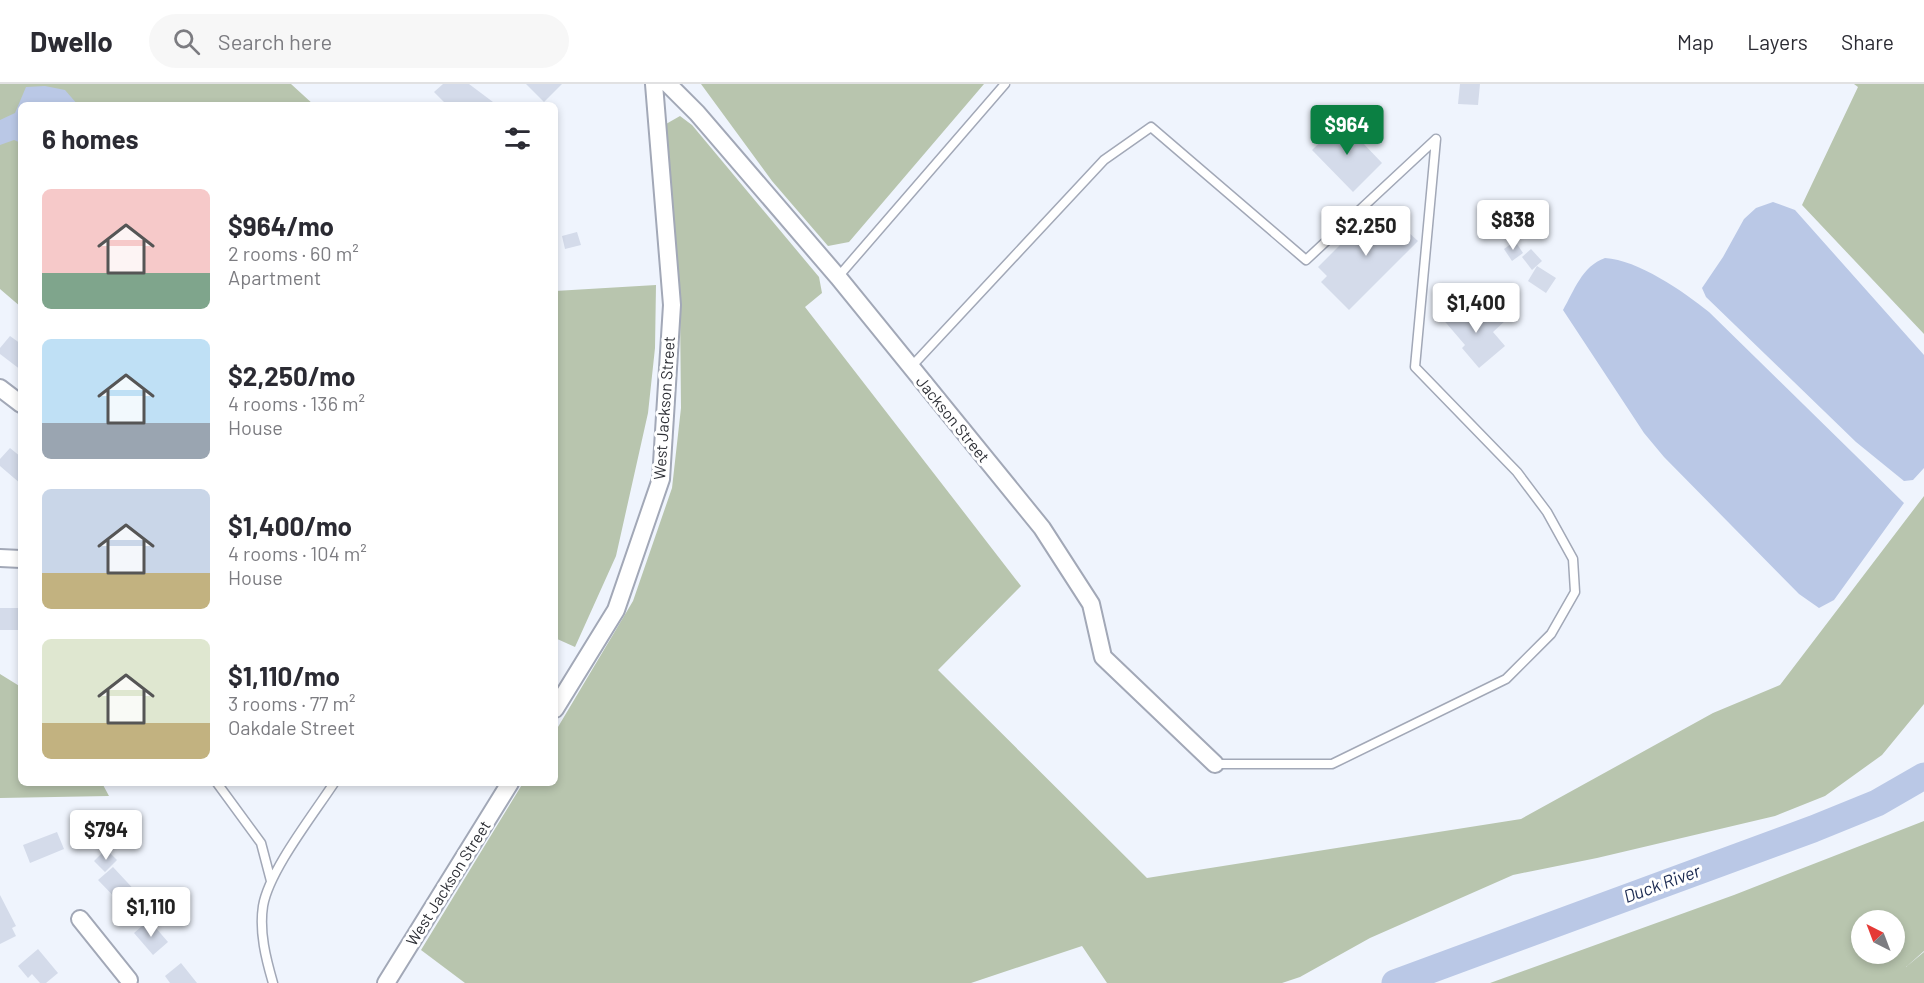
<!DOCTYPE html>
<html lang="en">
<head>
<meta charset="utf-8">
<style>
	body { margin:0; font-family:Barlow,sans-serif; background:#f7f7f7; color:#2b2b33; height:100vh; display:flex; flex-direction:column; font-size:22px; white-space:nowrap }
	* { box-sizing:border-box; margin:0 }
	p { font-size:20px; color:#7c7c81 }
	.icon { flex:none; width:33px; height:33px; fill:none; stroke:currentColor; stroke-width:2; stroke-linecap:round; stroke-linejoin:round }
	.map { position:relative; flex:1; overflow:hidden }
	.side { position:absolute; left:18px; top:18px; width:540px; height:684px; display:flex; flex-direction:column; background:#fff; border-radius:9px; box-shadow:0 3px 9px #0003 }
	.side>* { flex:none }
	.needle { width:39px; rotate:318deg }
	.buttons { position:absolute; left:1851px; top:826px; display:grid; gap:12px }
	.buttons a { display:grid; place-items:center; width:54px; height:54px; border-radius:50%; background:#fff; box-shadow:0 3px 9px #0003; font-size:30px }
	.price { position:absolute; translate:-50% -51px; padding:0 14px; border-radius:6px; background:#fff; color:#222; font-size:20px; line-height:39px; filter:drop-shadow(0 2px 3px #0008) }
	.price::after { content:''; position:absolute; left:50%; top:36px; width:18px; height:14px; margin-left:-9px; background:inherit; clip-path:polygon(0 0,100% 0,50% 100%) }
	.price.current { background:#0b8043; color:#fff }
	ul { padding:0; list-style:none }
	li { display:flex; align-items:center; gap:18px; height:150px; padding:0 24px }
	li span { display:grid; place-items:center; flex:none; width:168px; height:120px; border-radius:9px; color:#555 }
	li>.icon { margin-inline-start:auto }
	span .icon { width:72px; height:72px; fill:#fffc; stroke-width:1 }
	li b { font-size:26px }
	h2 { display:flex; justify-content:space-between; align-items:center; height:72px; padding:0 24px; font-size:26px }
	header { display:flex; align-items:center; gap:36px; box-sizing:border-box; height:84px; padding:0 30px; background:#fff; border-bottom:2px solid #e1e1e2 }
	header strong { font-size:28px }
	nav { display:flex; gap:33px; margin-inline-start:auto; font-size:21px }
	.search { width:420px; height:54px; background:#f7f7f7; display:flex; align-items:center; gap:15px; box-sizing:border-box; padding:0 21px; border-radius:33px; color:#7c7c81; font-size:22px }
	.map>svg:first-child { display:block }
	.green { fill:#b8c5ae; fill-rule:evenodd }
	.water { fill:#bac8e6 }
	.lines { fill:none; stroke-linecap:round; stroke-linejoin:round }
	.river { stroke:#bac8e6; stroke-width:27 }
	.building { fill:#d4dbea }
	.lane-casing { stroke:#a2a8b7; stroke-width:11 }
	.street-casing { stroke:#a2a8b7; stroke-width:20 }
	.lane { stroke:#fff; stroke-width:8 }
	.street { stroke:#fff; stroke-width:16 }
	.labels { text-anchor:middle; stroke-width:6; stroke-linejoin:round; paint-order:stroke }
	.street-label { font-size:16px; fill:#2d2f35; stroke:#fff }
	.water-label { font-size:18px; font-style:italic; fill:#1b2a51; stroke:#fff }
</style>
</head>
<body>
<header>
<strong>Dwello</strong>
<div class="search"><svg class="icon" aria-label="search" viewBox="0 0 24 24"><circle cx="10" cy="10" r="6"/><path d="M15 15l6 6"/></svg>Search here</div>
<nav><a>Map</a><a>Layers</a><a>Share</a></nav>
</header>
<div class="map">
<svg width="1924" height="899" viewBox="0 0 1924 899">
	<rect width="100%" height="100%" fill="#eff4fd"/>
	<!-- green -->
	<path class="green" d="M0 0H291L314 21H21V223L0 205Z
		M701 0H984L849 158 828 162 772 97Z
		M1854 0H1924V250L1802 121 1858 3Z
		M680 32 692 41 819 193 822 209 805 223 1021 502 938 586 1147 794 1521 735 1713 629 1780 601 1924 412V620L1882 671 1825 712 1775 732 1597 774 1513 791 1370 854 1300 893 1282 899H1107L1082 862 971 899H465L421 866 523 699H555V648L633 517 672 404 681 324 680 225 666 40Z
		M656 201 655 264 648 329 616 472 575 563 555 554V207Z
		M0 590 21 603V699H102L109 712 0 714Z
		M1924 737V867L1906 883 1924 868V899H1490L1734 811ZM1862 837H1894V870H1862Z"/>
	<!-- water -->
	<path class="water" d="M45 2 65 6 78 21H21V59L14 56 0 61V36L15 29 26 3Z
		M1773 118 1795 126 1924 271V384L1913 396 1904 397 1856 358 1706 213 1702 204 1723 173 1744 135 1756 124Z
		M1605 174C1638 176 1683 207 1709 228L1904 419 1834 516 1819 524 1799 510 1664 373 1644 349 1563 226C1574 207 1582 182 1605 174Z"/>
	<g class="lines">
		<!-- river -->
		<path class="river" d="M1395 899 1813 745 1877 719 1924 692"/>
	</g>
	<!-- building -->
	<path class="building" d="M443 0H469L497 21H447L434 8Z
		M526 0H562L544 18Z
		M1460 0H1480L1478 21 1458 20Z
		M1342 37 1382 79 1353 108 1312 66Z
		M1379 122 1418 157 1349 226 1321 198 1327 192 1318 183Z
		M577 148 581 161 565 165 562 152Z
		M1515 157 1523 169 1512 177 1504 165Z
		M1531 165 1542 177 1532 186 1522 173Z
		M1537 182 1556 194 1546 209 1528 197Z
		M1457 219 1477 242 1495 225 1506 236 1493 248 1505 262 1479 284 1462 264 1465 261 1441 233Z
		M10 252 21 260V286L0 270V264Z
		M10 364 21 373V400L0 382V375Z
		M0 524H21V546H0Z
		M57 748 64 765 30 779 23 761Z
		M106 765 117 776 105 788 94 777Z
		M113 783 140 812 126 825 98 796Z
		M0 811 16 842 12 844 16 852 0 860Z
		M149 836 168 858 153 871 134 849Z
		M38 865 58 889 46 899H40L32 890 28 894 18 882Z
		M181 879 197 899H170L165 892Z"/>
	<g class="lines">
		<!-- lane casing -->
		<g class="lane-casing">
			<path id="lane" d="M838 193 1005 0
				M911 283 1104 76 1151 43 1306 176 1436 55
				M1215 680H1332L1506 595 1551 550 1575 508 1573 475 1547 428 1517 388 1415 283 1436 55
				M217 699 261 759 271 797
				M273 899C266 875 259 848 263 822 269 787 313 731 334 699"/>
		</g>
		<!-- street casing -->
		<g class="street-casing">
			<path id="street" d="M668 0 697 29 838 193 1042 444 1091 520 1103 573 1215 680
				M0 304 21 320
				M0 474 21 475
				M555 625 616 526 661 395 672 221 654 0
				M80 835 129 896
				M386 899 510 699"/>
		</g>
		<!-- lane -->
		<use href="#lane" class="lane"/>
		<!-- street -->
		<use href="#street" class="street"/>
	</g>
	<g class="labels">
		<!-- street labels -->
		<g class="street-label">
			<text transform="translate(664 324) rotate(-86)" y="6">West Jackson Street</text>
			<text transform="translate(953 335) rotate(51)" y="6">Jackson Street</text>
			<text transform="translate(448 799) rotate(-58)" y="6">West Jackson Street</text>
		</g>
		<!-- water labels -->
		<g class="water-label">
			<text transform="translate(1662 800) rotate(-20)" y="6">Duck River</text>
		</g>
	</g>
</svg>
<div class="buttons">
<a><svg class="needle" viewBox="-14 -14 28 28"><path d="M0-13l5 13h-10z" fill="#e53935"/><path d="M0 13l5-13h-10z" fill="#7c7c81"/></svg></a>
</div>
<b class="price current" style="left:1347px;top:72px">$964</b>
<b class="price" style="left:1513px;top:167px">$838</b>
<b class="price" style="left:1366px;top:173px">$2,250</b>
<b class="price" style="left:1476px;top:250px">$1,400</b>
<b class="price" style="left:106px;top:777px">$794</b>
<b class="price" style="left:151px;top:854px">$1,110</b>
<section class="side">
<h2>6 homes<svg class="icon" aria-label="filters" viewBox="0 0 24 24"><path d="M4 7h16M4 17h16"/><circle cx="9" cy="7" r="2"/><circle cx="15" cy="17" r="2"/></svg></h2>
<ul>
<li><span style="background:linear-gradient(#f6c9c9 70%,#7fa58c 0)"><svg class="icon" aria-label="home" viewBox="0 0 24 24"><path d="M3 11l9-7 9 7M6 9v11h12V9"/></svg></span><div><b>$964/mo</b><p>2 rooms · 60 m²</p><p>Apartment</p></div></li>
<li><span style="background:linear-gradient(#bfe0f5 70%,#9aa5b1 0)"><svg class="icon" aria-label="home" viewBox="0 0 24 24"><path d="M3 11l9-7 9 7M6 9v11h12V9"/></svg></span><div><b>$2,250/mo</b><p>4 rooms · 136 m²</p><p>House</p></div></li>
<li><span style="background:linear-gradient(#c9d6e8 70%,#c2b280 0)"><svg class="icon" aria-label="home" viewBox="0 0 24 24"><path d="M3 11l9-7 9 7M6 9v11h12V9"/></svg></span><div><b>$1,400/mo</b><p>4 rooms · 104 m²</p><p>House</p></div></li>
<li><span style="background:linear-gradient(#dfe7d0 70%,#c2b280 0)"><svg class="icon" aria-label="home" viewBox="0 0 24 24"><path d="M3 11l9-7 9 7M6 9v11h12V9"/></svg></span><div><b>$1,110/mo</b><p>3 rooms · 77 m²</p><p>Oakdale Street</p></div></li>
</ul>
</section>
</div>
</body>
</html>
